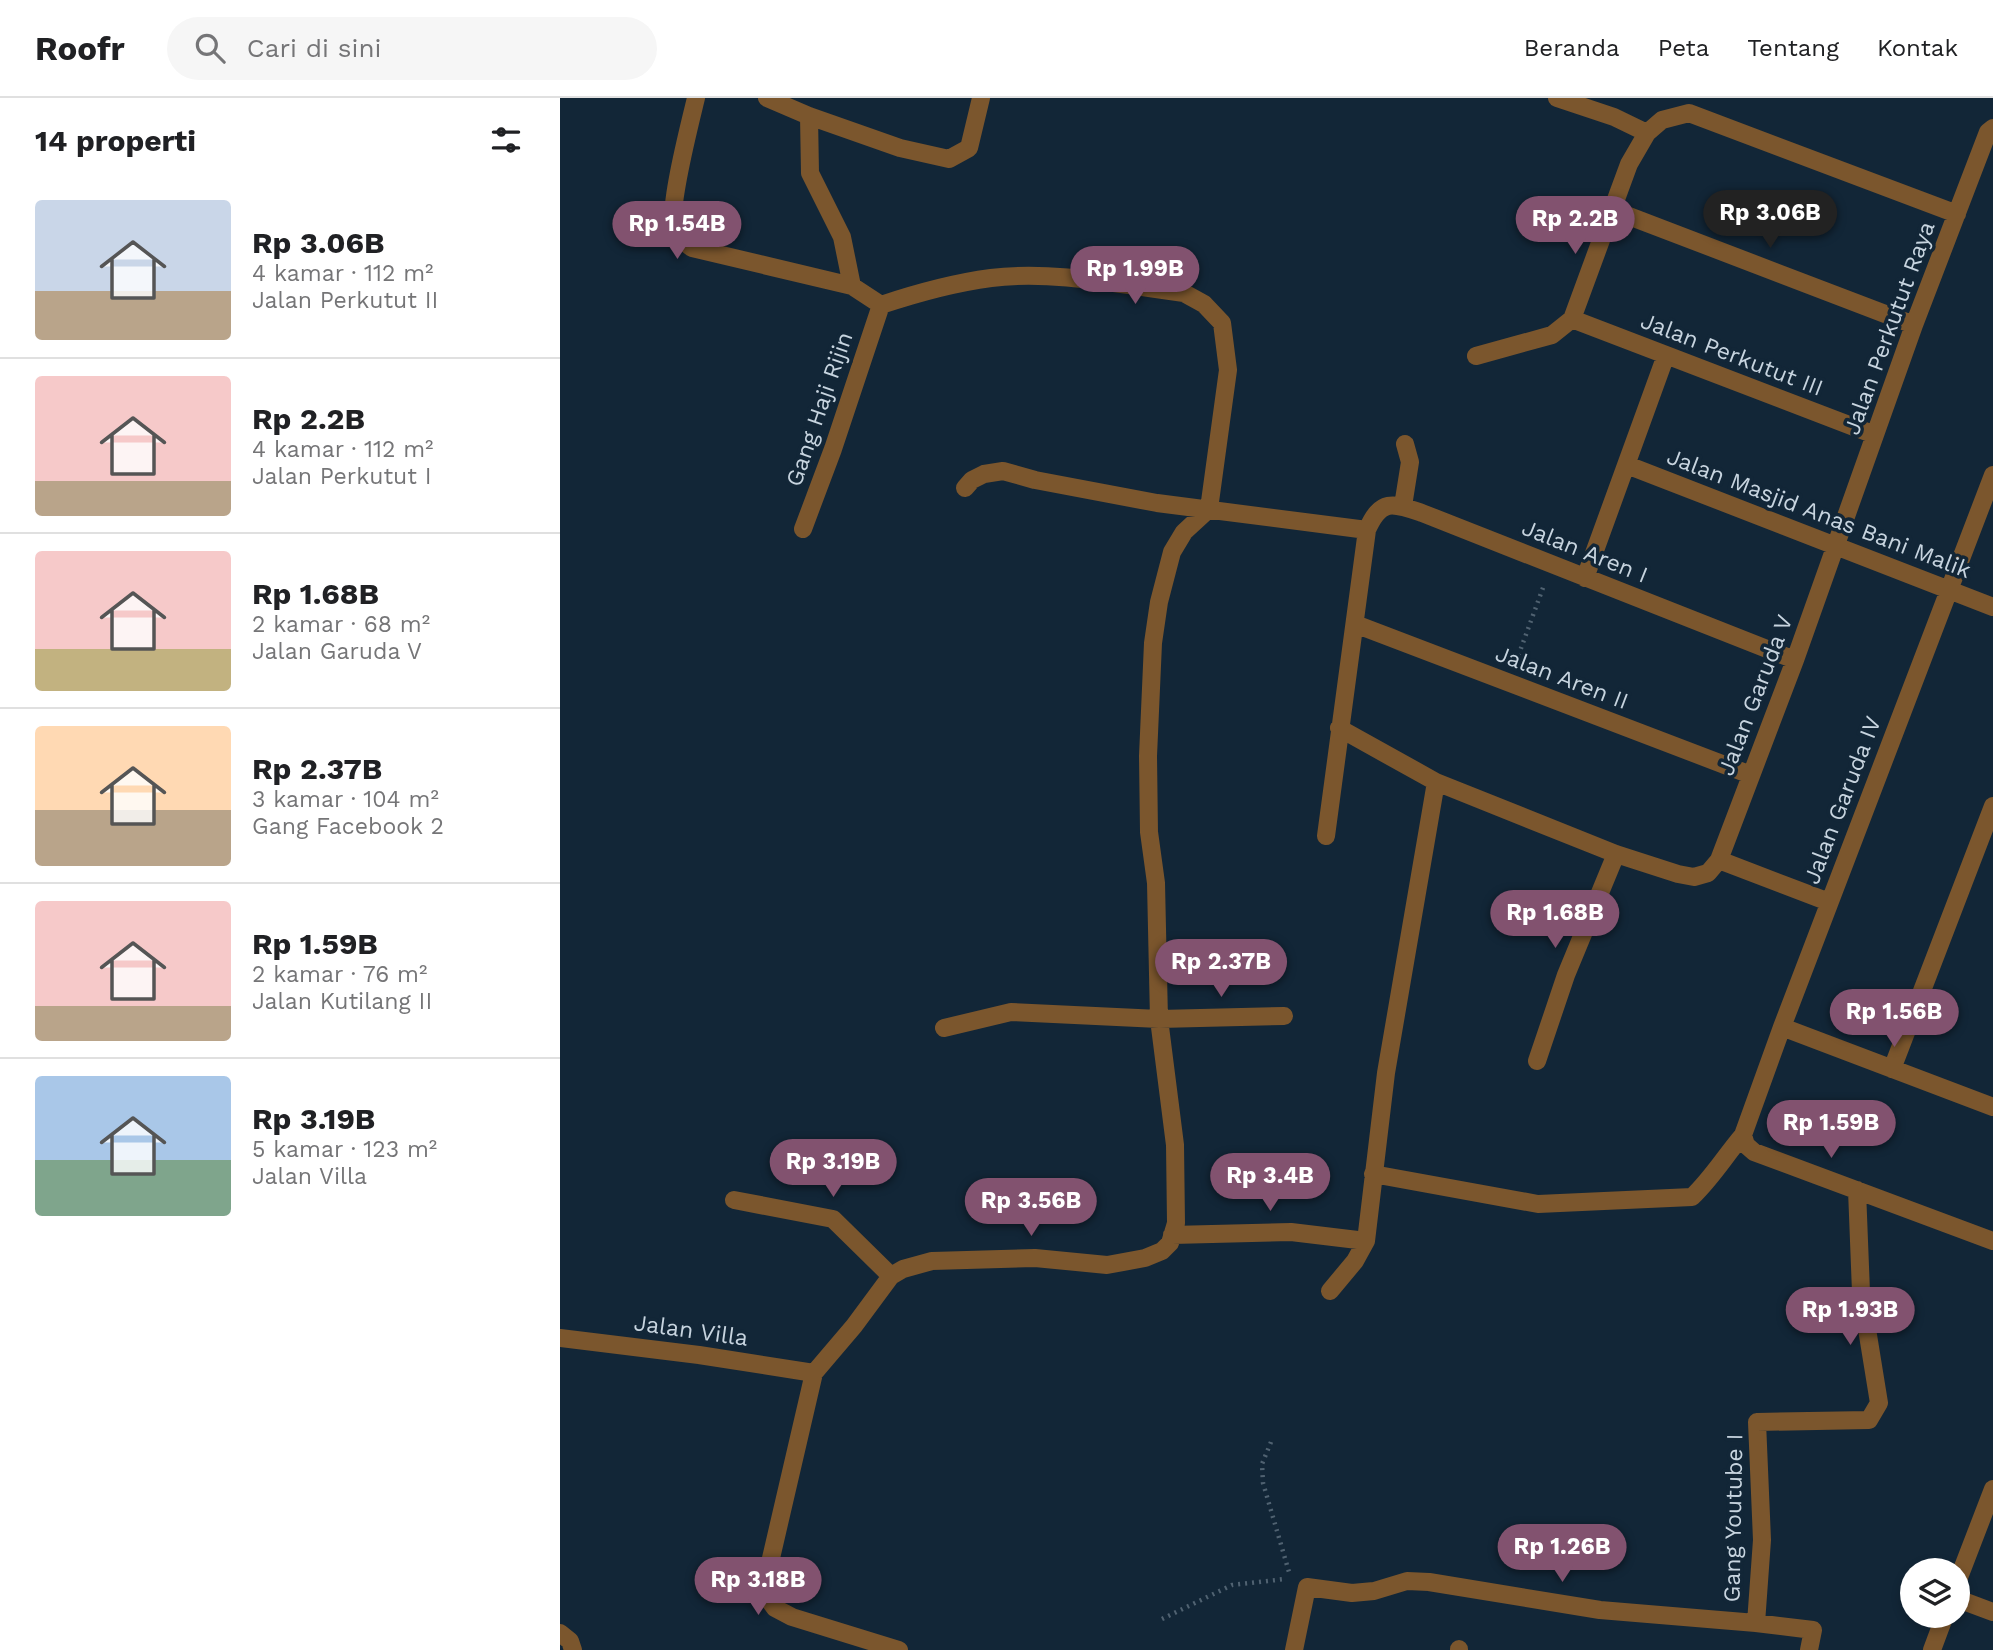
<!DOCTYPE html>
<html lang="id">
<head>
<meta charset="utf-8">
<style>
	body { margin:0; font-family:"Work Sans",sans-serif; background:#f6f6f6; color:#202124; height:100vh; display:flex; flex-direction:column; font-size:26px; white-space:nowrap }
	* { box-sizing:border-box; margin:0 }
	p { font-size:23px; color:#757577 }
	.icon { flex:none; width:38px; height:38px; fill:none; stroke:currentColor; stroke-width:2; stroke-linecap:round; stroke-linejoin:round }
	.map { position:relative; flex:1; overflow:hidden }
	.side { display:flex; flex-direction:column; background:#fff; width:560px }
	.side>* { flex:none }
	.controls { position:absolute; left:1340px; top:1460px; display:grid; gap:14px }
	.controls a { display:grid; place-items:center; width:70px; height:70px; border-radius:50%; background:#fff; box-shadow:0 4px 10px #0003; font-size:35px }
	.price { position:absolute; translate:-50% -60px; padding:0 16px; border-radius:24px; background:#82526f; color:#fff; font-size:23px; line-height:46px; filter:drop-shadow(0 2px 4px #0008) }
	.price::after { content:''; position:absolute; left:50%; top:42px; width:21px; height:16px; margin-left:-10px; background:inherit; clip-path:polygon(0 0,100% 0,50% 100%) }
	.price.on { background:#222; color:#fff }
	ul { padding:0; list-style:none }
	li { display:flex; align-items:center; gap:21px; height:175px; padding:0 35px }
	li+li { border-top:2px solid #e0e0e0 }
	li span { display:grid; place-items:center; flex:none; width:196px; height:140px; border-radius:7px; color:#555 }
	li>.icon { margin-inline-start:auto }
	span .icon { width:84px; height:84px; fill:#fffc; stroke-width:1 }
	li b { font-size:30px }
	h2 { display:flex; justify-content:space-between; align-items:center; height:84px; padding:0 35px; font-size:30px }
	header { display:flex; align-items:center; gap:42px; box-sizing:border-box; height:98px; padding:0 35px; background:#fff; border-bottom:2px solid #e0e0e0 }
	header strong { font-size:33px }
	nav { display:flex; gap:38px; margin-inline-start:auto; font-size:24px }
	.search { width:490px; height:63px; background:#f6f6f6; display:flex; align-items:center; gap:18px; box-sizing:border-box; padding:0 24px; border-radius:38px; color:#757577; font-size:26px }
	main { display:flex; flex:1; min-height:0 }
	.map>svg:first-child { display:block }
	.lines { fill:none; stroke-linecap:round; stroke-linejoin:round }
	.path { stroke:#506271; stroke-width:4.5; stroke-dasharray:2 5; stroke-linecap:butt }
	.street { stroke:#7b562d; stroke-width:18 }
	.labels { text-anchor:middle; stroke-width:7; stroke-linejoin:round; paint-order:stroke }
	.street-label { font-size:23px; fill:#c7d4df; stroke:#122637 }
</style>
</head>
<body>
<header>
<strong>Roofr</strong>
<div class="search"><svg class="icon" aria-label="search" viewBox="0 0 24 24"><circle cx="10" cy="10" r="6"/><path d="M15 15l6 6"/></svg>Cari di sini</div>
<nav><a>Beranda</a><a>Peta</a><a>Tentang</a><a>Kontak</a></nav>
</header>
<main>
<section class="side">
<h2>14 properti<svg class="icon" aria-label="filters" viewBox="0 0 24 24"><path d="M4 7h16M4 17h16"/><circle cx="9" cy="7" r="2"/><circle cx="15" cy="17" r="2"/></svg></h2>
<ul>
<li><span style="background:linear-gradient(#c9d6e8 65%,#b9a48a 0)"><svg class="icon" aria-label="home" viewBox="0 0 24 24"><path d="M3 11l9-7 9 7M6 9v11h12V9"/></svg></span><div><b>Rp 3.06B</b><p>4 kamar · 112 m²</p><p>Jalan Perkutut II</p></div></li>
<li><span style="background:linear-gradient(#f6c9c9 75%,#b9a48a 0)"><svg class="icon" aria-label="home" viewBox="0 0 24 24"><path d="M3 11l9-7 9 7M6 9v11h12V9"/></svg></span><div><b>Rp 2.2B</b><p>4 kamar · 112 m²</p><p>Jalan Perkutut I</p></div></li>
<li><span style="background:linear-gradient(#f6c9c9 70%,#c2b280 0)"><svg class="icon" aria-label="home" viewBox="0 0 24 24"><path d="M3 11l9-7 9 7M6 9v11h12V9"/></svg></span><div><b>Rp 1.68B</b><p>2 kamar · 68 m²</p><p>Jalan Garuda V</p></div></li>
<li><span style="background:linear-gradient(#ffd9b3 60%,#b9a48a 0)"><svg class="icon" aria-label="home" viewBox="0 0 24 24"><path d="M3 11l9-7 9 7M6 9v11h12V9"/></svg></span><div><b>Rp 2.37B</b><p>3 kamar · 104 m²</p><p>Gang Facebook 2</p></div></li>
<li><span style="background:linear-gradient(#f6c9c9 75%,#b9a48a 0)"><svg class="icon" aria-label="home" viewBox="0 0 24 24"><path d="M3 11l9-7 9 7M6 9v11h12V9"/></svg></span><div><b>Rp 1.59B</b><p>2 kamar · 76 m²</p><p>Jalan Kutilang II</p></div></li>
<li><span style="background:linear-gradient(#a9c7e8 60%,#7fa58c 0)"><svg class="icon" aria-label="home" viewBox="0 0 24 24"><path d="M3 11l9-7 9 7M6 9v11h12V9"/></svg></span><div><b>Rp 3.19B</b><p>5 kamar · 123 m²</p><p>Jalan Villa</p></div></li>
</ul>
</section>
<div class="map">
<svg width="1433" height="1552" viewBox="0 0 1433 1552">
	<rect width="100%" height="100%" fill="#122637"/>
	<g class="lines">
		<!-- path -->
		<path class="path" d="M956 564 984 487
			M711 1344 702 1366 703 1385 729 1474
			M602 1521 672 1487 725 1481"/>
		<!-- street -->
		<path class="street" d="M136 0C130 25 108 110 114 130 117 139 125 145 132 150L292 188 321 207
			M207 0 249 18 340 50 389 61 409 50 421 0
			M997 0 1054 19 1087 35
			M249 18 250 75 282 139 292 188
			M1053 112 1354 227
			M321 207C357 195 393 185 431 180 492 172 563 187 624 195L644 206 662 225 668 272 649 411 624 434 612 454 599 504 593 545 588 658 589 734 596 785 599 921 615 1047 616 1125 610 1145 602 1153 585 1160 547 1167 475 1160 372 1163 343 1171 331 1178 294 1228 254 1275 205 1486 209 1502 215 1510 232 1519 339 1552
			M1012 221 1315 337
			M916 258 992 237 1012 221 1069 66 1087 35 1102 22 1129 15 1397 116
			M1067 367 1433 509
			M1433 377 1222 929 1183 1037 1186 1047 1194 1054 1433 1143
			M405 390 412 382 424 376 443 373 475 382 597 405 807 432
			M843 408 850 364 845 346
			M243 431 273 351 321 207
			M1025 480 1106 257
			M795 526 1191 677
			M779 630 876 684 1056 756 1118 776 1134 779 1148 775 1159 762 1235 562 1354 227 1428 34 1433 30
			M766 738 807 432C821 400 833 405 862 415L1235 562
			M1159 762 1269 804
			M1222 929 1433 1009
			M384 930 451 914 599 921 724 918
			M977 963 1006 877 1056 756
			M1332 971 1433 708
			M813 1076 978 1106 1132 1099C1152 1080 1165 1058 1183 1037
			M174 1102 273 1121 331 1178
			M612 1137 731 1134 806 1143
			M770 1193 795 1163 806 1143 826 975 876 684
			M0 1240 139 1257 254 1275
			M1398 1482 1433 1391
			M1398 1501 1433 1514
			M1196 1525 1202 1442 1197 1324 1309 1322 1319 1305 1301 1194 1297 1092
			M0 1535 10 1543 13 1552
			M734 1552 747 1489 792 1495 814 1493 847 1483 869 1484 1040 1512 1196 1525 1253 1532 1249 1552
			M899 1552V1551
			M1372 1552 1385 1517"/>
	</g>
	<g class="labels">
		<!-- street labels -->
		<g class="street-label">
			<text transform="translate(1329 230) rotate(-70)" y="8">Jalan Perkutut Raya</text>
			<text transform="translate(1172 256) rotate(21)" y="8">Jalan Perkutut III</text>
			<text transform="translate(259 311) rotate(-71)" y="8">Gang Haji Rijin</text>
			<text transform="translate(1259 415) rotate(21)" y="8">Jalan Masjid Anas Bani Malik</text>
			<text transform="translate(1025 453) rotate(22)" y="8">Jalan Aren I</text>
			<text transform="translate(1002 579) rotate(21)" y="8">Jalan Aren II</text>
			<text transform="translate(1195 597) rotate(-69)" y="8">Jalan Garuda V</text>
			<text transform="translate(1282 702) rotate(-69)" y="8">Jalan Garuda IV</text>
			<text transform="translate(131 1232) rotate(8)" y="8">Jalan Villa</text>
			<text transform="translate(1173 1420) rotate(-89)" y="8">Gang Youtube I</text>
		</g>
	</g>
</svg>
<div class="controls">
<a><svg class="icon" aria-label="layers" viewBox="0 0 24 24"><path d="M12 4l9 5-9 5-9-5zM3 14l9 5 9-5"/></svg></a>
</div>
<b class="price on" style="left:1210px;top:152px">Rp 3.06B</b>
<b class="price" style="left:1015px;top:158px">Rp 2.2B</b>
<b class="price" style="left:117px;top:163px">Rp 1.54B</b>
<b class="price" style="left:575px;top:208px">Rp 1.99B</b>
<b class="price" style="left:995px;top:852px">Rp 1.68B</b>
<b class="price" style="left:661px;top:901px">Rp 2.37B</b>
<b class="price" style="left:1334px;top:951px">Rp 1.56B</b>
<b class="price" style="left:1271px;top:1062px">Rp 1.59B</b>
<b class="price" style="left:273px;top:1101px">Rp 3.19B</b>
<b class="price" style="left:710px;top:1115px">Rp 3.4B</b>
<b class="price" style="left:471px;top:1140px">Rp 3.56B</b>
<b class="price" style="left:1290px;top:1249px">Rp 1.93B</b>
<b class="price" style="left:1002px;top:1486px">Rp 1.26B</b>
<b class="price" style="left:198px;top:1519px">Rp 3.18B</b>
</div>
</main>
</body>
</html>
